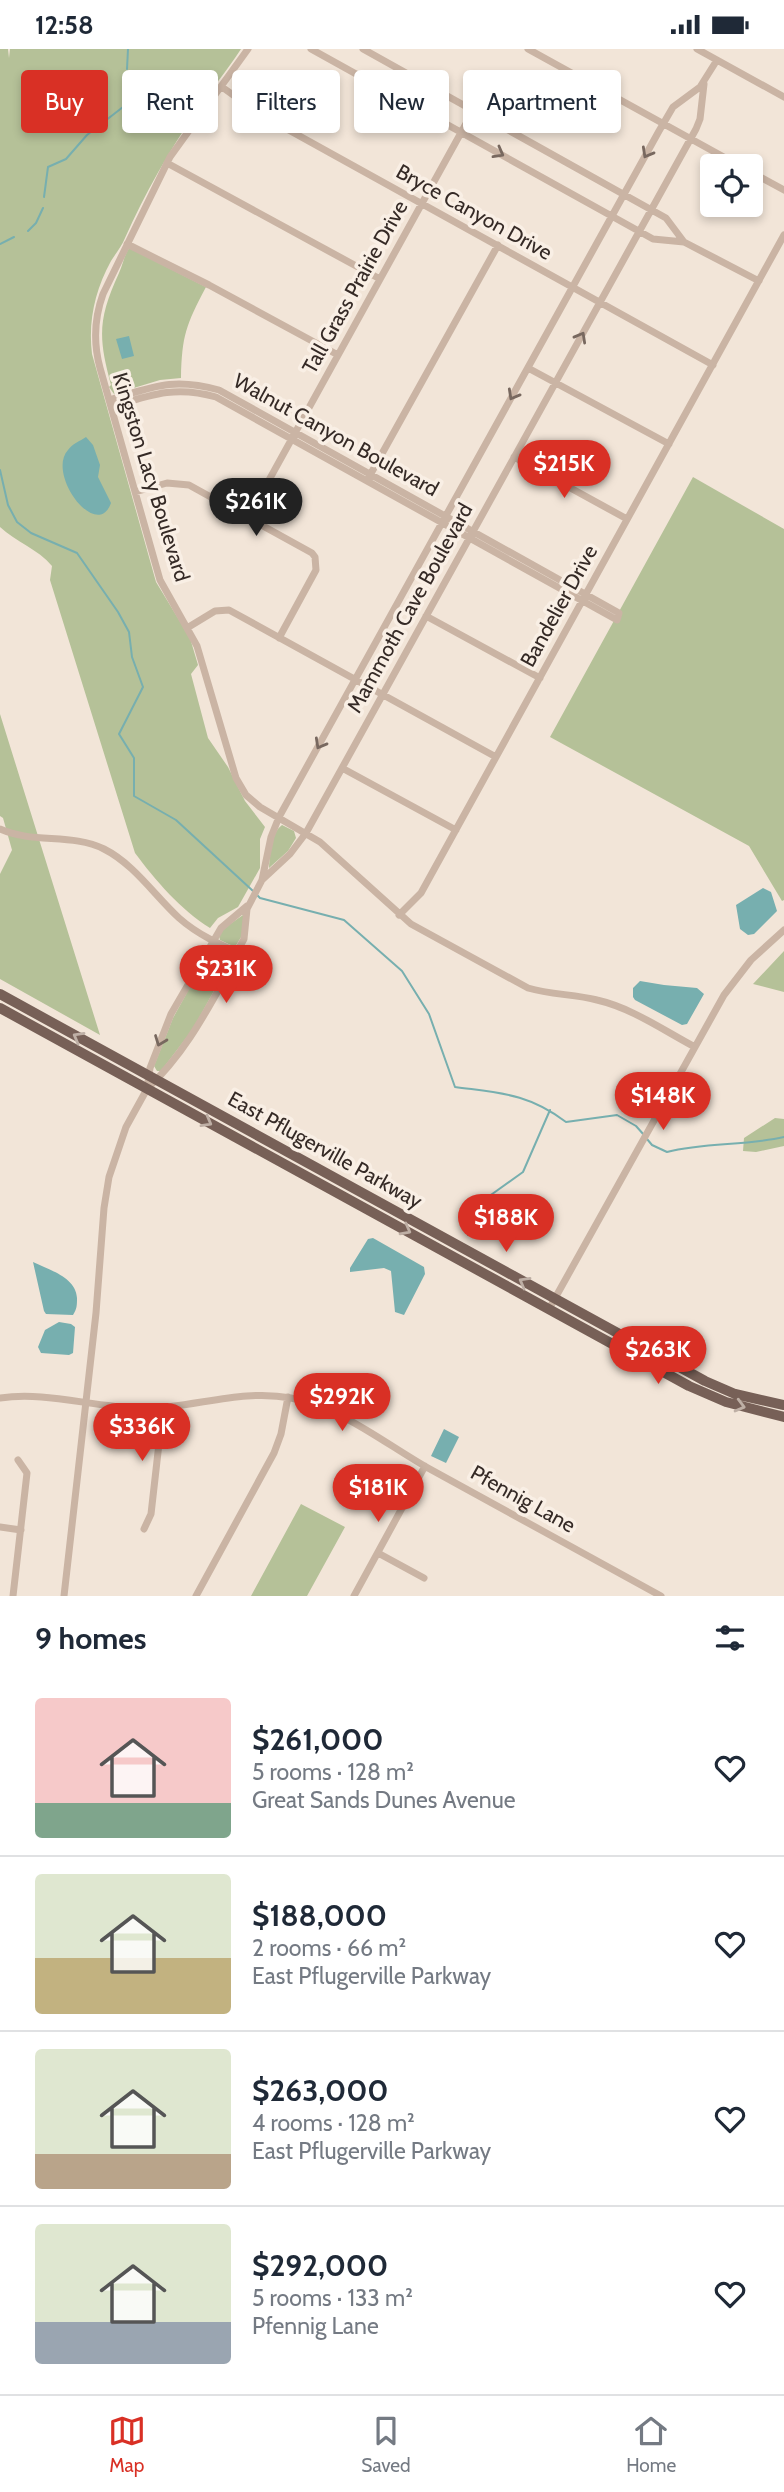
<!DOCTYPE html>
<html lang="en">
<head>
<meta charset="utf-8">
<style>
	body { margin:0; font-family:Cabin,sans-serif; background:#f2f2f3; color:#1f2937; height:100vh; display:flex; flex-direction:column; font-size:26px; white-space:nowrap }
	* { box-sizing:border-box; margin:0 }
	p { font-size:23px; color:#747a83 }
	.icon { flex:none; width:38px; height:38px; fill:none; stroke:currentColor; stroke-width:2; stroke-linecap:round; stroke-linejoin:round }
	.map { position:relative; height:1547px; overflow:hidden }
	.side { display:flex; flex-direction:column; background:#fff; flex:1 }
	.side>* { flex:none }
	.hud { position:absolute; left:21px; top:21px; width:742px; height:63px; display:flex; gap:14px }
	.controls { position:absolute; left:700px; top:105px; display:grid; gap:14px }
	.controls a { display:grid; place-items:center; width:63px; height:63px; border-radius:7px; background:#fff; box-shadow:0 4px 10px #0003; font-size:35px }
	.price { position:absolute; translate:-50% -60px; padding:0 16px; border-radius:24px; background:#d93025; color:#fff; font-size:23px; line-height:46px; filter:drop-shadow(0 2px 4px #0008) }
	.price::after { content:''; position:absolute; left:50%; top:42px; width:21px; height:16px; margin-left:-10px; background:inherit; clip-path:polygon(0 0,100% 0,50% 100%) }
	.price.on { background:#222; color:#fff }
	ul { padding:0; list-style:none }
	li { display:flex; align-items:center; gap:21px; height:175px; padding:0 35px }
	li+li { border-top:2px solid #e0e1e3 }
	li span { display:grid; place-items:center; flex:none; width:196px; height:140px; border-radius:7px; color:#555 }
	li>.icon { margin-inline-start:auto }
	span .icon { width:84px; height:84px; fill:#fffc; stroke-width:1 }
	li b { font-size:30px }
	h2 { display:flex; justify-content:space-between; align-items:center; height:84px; padding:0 35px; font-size:30px }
	.tag { padding:0 24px; border-radius:7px; background:#fff; box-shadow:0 4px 10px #0003; font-size:24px; line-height:63px }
	.tag.on { background:#d93025; color:#fff }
	.status { display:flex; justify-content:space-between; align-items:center; height:49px; padding:0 35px; background:#fff; direction:ltr }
	.status svg { height:19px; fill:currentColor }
	.tabs { display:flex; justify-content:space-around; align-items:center; height:98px; border-top:2px solid #e0e1e3; background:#fff; font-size:19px; color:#747a83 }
	.tabs a { display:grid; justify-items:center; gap:4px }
	.tabs .on { color:#d93025 }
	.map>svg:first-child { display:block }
	.green { fill:#b5c198 }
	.water { fill:#77afaf }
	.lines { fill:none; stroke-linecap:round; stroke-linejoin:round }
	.stream { stroke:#77afaf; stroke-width:2 }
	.minor { stroke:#cab4a4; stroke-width:7 }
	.major { stroke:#776057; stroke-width:10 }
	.oneway { stroke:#78685f }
	.oneway2 { stroke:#beafa5 }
	.labels { text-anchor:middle; stroke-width:7; stroke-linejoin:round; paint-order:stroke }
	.street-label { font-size:21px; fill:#352a26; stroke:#f9efe5 }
</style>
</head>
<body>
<div class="status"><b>12:58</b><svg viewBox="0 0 49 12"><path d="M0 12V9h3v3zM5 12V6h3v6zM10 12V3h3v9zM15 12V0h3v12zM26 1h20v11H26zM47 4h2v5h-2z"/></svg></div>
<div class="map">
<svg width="784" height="1547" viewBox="0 0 784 1547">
	<rect width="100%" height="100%" fill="#f2e5d8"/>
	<!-- green -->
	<path class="green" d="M0 0H8L9 9 10 0H241C227 22 211 40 197 61 169 102 145 144 125 189 122 197 116 204 111 212 95 241 88 272 92 305L156 533 190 589 198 616 191 625 208 689 228 718 245 752 265 778 260 790V819L238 858 218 869 210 879C181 861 155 831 135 804L50 531 52 517C38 500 16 493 0 478Z
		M129 199 206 238C186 276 182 286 181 329L160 331 114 345 109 338 111 336C98 288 98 270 119 224 123 215 124 207 129 199Z
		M693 428 784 480V851L782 852 749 797 550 688Z
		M0 665 100 986 0 930V825L12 801 3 769 0 767Z
		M282 776 294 782 296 789 288 802 269 819C270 806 271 784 282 776Z
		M243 866V885L235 898 220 891 219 887 223 880Z
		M211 900 229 910 222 921 221 929 193 980 161 1022H157L154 1017 173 969Z
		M784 902V943L753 935Z
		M775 1069 784 1070V1097L756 1103 743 1102 744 1089Z
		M301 1455 345 1478 307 1547H251Z"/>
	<!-- water -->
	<path class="water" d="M129 287 134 307 122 310 116 290Z
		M86 388 93 396 100 416 98 428 111 454C97 493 46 425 68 401 72 395 80 392 86 388Z
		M763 839 771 843 777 862 754 885 748 886 740 880 736 856Z
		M640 932 664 936 697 939 704 945 687 975 682 976 635 951 633 948V939Z
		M373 1189 424 1218 425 1225 404 1266 395 1263 391 1222 384 1219 350 1223V1219L368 1190Z
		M33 1213C49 1221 76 1228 77 1249 77 1256 77 1260 73 1266L46 1265 44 1262Z
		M59 1273 71 1275 75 1278 73 1304 69 1306 41 1304 38 1298 45 1281Z
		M444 1380 459 1388 446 1414 431 1407Z"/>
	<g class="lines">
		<!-- stream -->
		<path class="stream" d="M127 20 128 0
			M44 148 48 118 66 110 87 86 123 58 127 33
			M28 182 36 174 43 159
			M0 195 14 188
			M0 421 8 456 17 473 31 484 77 504 118 563 129 583 132 608 143 638 119 685 134 709V747L176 771 253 842
			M257 846 260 849 344 871 402 922 429 965 455 1038C499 1044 528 1044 566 1073L617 1066 636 1077 644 1086
			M647 1090 652 1096 667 1103C705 1093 745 1097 784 1088
			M468 1186 488 1148 523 1123 550 1061"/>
		<!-- minor -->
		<path class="minor" d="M248 0 170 108 103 245C94 270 93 293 100 319L160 531 197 597 236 729 246 746 260 758 320 793 411 875 528 939C551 946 574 945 597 951 632 959 663 981 695 998
			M311 0 653 190 684 193 759 232
			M363 0 666 169 684 193
			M528 0 740 117
			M697 0 784 48
			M222 38 258 64 713 316
			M167 114 380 230
			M751 123 784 141
			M127 195 209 236 338 306
			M528 319 669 395
			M109 351C153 338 172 328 219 341L619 564 617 571 216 348C175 336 150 346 111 358
			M514 408 627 470
			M369 428 498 196
			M135 443 167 434 189 436 312 504 315 508 316 521 279 589
			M248 469 473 62
			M426 567 540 629
			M187 579 215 562 229 561 496 708
			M342 719 456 781
			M0 780C33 795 72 784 104 800 134 815 155 847 179 869 198 886 221 896 244 906
			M262 831 290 805 306 784 696 80 700 70 704 35
			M399 866 421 844 784 186
			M147 1040C181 1008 202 971 224 931L225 924 244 890 247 860 262 831 271 788 279 768 659 82 673 58 700 38 717 11
			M549 1260 724 946 751 911 784 881
			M0 1349C45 1342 92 1358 138 1359 189 1361 239 1339 291 1349 342 1359 384 1394 428 1419 505 1462 584 1504 661 1547
			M0 1478 21 1481
			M144 1480 151 1465 163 1359
			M378 1504 424 1529
			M13 1547 27 1424 18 1411
			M64 1547 96 1264 104 1159 109 1128 126 1078 147 1040 150 1019 171 965 221 879 247 857
			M196 1547 274 1404 281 1385 288 1348
			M354 1547 425 1417"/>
		<!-- major -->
		<path class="major" d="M0 945 705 1332 735 1345 784 1356
			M0 959 689 1337 726 1353 784 1368"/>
	</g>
	<!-- one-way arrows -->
	<defs><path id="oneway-chevron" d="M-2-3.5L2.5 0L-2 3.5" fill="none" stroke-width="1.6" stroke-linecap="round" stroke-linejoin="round" transform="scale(1.75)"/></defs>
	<g class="oneway">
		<use href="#oneway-chevron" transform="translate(499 104) rotate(29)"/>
		<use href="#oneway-chevron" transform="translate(647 104) rotate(119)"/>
		<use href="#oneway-chevron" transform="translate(581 288) rotate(-61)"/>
		<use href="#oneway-chevron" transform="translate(513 346) rotate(119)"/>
		<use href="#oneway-chevron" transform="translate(320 695) rotate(119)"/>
		<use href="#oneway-chevron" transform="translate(160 992) rotate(111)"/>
	</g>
	<g class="oneway2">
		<use href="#oneway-chevron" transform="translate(78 988) rotate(-151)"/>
		<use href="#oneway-chevron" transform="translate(207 1073) rotate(29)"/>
		<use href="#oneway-chevron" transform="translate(406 1181) rotate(28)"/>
		<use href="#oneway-chevron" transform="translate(524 1233) rotate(-151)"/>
		<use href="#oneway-chevron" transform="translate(740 1357) rotate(15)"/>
	</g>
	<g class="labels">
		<!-- street labels -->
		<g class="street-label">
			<text transform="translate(474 163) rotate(29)" y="7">Bryce Canyon Drive</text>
			<text transform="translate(355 238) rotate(-61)" y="7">Tall Grass Prairie Drive</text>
			<text transform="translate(336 386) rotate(29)" y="7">Walnut Canyon Boulevard</text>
			<text transform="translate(151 428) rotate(73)" y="7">Kingston Lacy Boulevard</text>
			<text transform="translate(559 557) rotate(-61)" y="7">Bandelier Drive</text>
			<text transform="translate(410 559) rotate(-61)" y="7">Mammoth Cave Boulevard</text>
			<text transform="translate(325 1101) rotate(29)" y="7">East Pflugerville Parkway</text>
			<text transform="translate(523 1450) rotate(29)" y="7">Pfennig Lane</text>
		</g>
	</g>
</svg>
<div class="controls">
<a><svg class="icon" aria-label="locate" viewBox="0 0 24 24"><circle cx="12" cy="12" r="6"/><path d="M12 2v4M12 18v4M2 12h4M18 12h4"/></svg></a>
</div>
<b class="price" style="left:564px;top:451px">$215K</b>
<b class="price on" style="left:256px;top:489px">$261K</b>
<b class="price" style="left:226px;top:956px">$231K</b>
<b class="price" style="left:663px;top:1083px">$148K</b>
<b class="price" style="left:506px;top:1205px">$188K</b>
<b class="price" style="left:658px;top:1337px">$263K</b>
<b class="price" style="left:342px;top:1384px">$292K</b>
<b class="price" style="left:142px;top:1414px">$336K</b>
<b class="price" style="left:378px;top:1475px">$181K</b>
<div class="hud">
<a class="tag on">Buy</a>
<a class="tag">Rent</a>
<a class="tag">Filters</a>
<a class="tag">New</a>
<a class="tag">Apartment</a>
</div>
</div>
<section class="side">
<h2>9 homes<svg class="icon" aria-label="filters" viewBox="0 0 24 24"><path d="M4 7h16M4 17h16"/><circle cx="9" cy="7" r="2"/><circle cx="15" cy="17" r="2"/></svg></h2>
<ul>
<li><span style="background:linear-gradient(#f6c9c9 75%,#7fa58c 0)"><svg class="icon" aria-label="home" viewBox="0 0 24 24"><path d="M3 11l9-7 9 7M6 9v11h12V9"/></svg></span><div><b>$261,000</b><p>5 rooms · 128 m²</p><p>Great Sands Dunes Avenue</p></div><svg class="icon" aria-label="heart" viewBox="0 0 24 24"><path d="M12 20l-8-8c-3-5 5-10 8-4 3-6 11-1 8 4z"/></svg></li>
<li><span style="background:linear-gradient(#dfe7d0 60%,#c2b280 0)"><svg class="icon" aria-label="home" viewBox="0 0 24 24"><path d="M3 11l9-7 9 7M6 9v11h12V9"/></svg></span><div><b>$188,000</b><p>2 rooms · 66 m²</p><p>East Pflugerville Parkway</p></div><svg class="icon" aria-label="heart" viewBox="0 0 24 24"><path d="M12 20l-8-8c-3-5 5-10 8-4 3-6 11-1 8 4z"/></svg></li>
<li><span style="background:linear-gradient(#dfe7d0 75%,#b9a48a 0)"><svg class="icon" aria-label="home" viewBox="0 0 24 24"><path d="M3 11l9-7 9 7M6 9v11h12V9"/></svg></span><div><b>$263,000</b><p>4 rooms · 128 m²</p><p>East Pflugerville Parkway</p></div><svg class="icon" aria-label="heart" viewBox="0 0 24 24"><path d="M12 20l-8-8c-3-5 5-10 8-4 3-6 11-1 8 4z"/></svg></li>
<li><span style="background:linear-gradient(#dfe7d0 70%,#9aa5b1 0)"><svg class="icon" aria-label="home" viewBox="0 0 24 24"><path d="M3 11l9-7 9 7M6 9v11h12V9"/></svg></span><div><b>$292,000</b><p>5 rooms · 133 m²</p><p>Pfennig Lane</p></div><svg class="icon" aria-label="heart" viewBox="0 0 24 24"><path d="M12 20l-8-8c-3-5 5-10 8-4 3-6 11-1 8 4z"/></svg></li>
</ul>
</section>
<nav class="tabs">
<a class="on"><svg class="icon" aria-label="map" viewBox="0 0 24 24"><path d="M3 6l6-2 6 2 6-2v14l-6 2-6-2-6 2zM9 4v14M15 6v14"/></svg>Map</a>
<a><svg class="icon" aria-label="saved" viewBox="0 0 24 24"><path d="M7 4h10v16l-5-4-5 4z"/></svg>Saved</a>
<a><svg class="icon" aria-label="home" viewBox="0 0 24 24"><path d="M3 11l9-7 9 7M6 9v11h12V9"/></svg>Home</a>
</nav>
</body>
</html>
